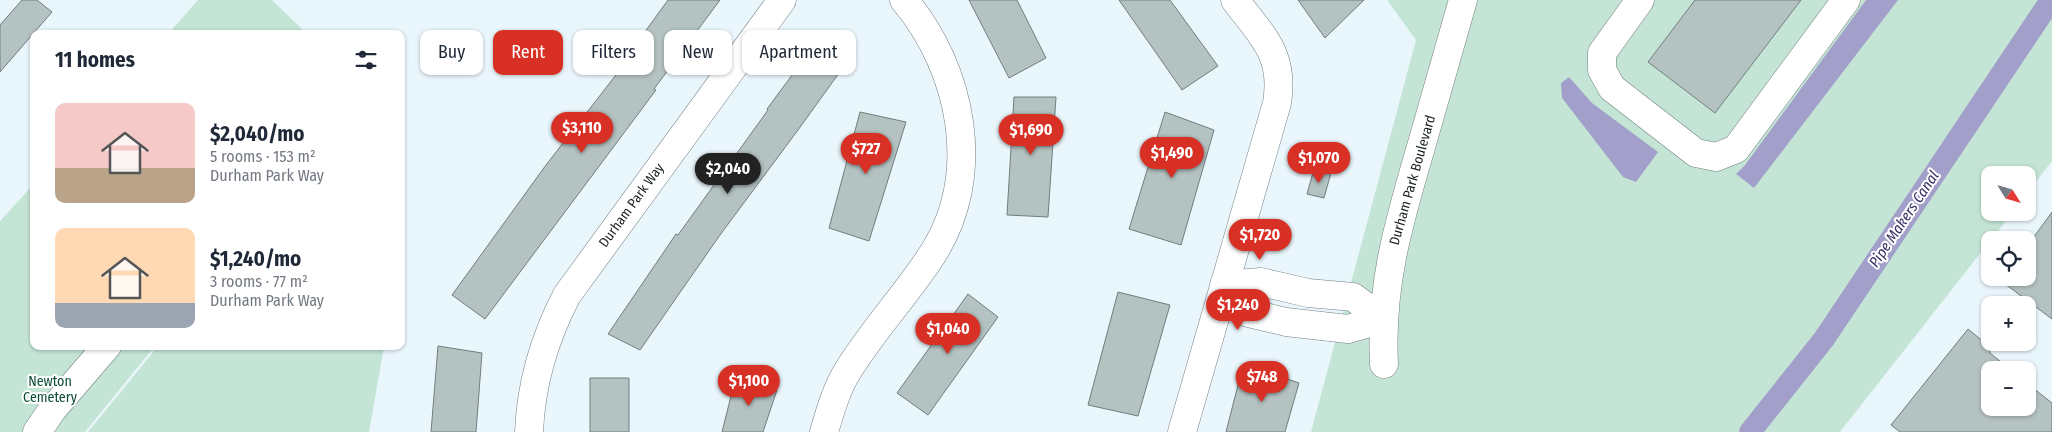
<!DOCTYPE html>
<html lang="en">
<head>
<meta charset="utf-8">
<style>
	body { margin:0; font-family:"Fira Sans Condensed",sans-serif; background:#f2f2f3; color:#1f2937; height:100vh; display:flex; flex-direction:column; font-size:19px; white-space:nowrap }
	* { box-sizing:border-box; margin:0 }
	p { font-size:16px; color:#747a83 }
	.icon { flex:none; width:28px; height:28px; fill:none; stroke:currentColor; stroke-width:2; stroke-linecap:round; stroke-linejoin:round }
	.map { position:relative; flex:1; overflow:hidden }
	.panel { position:absolute; left:30px; top:30px; width:375px; height:320px; display:flex; flex-direction:column; background:#fff; border-radius:10px; box-shadow:0 1px 4px #0004 }
	.panel>* { flex:none }
	.banner { position:absolute; left:420px; top:30px; width:475px; height:45px; display:flex; gap:10px }
	.needle { width:32px; rotate:127deg }
	.buttons { position:absolute; left:1981px; top:166px; display:grid; gap:10px }
	.buttons a { display:grid; place-items:center; width:55px; height:55px; border-radius:10px; background:#fff; box-shadow:0 1px 4px #0004; font-size:25px }
	.price { position:absolute; translate:-50% -42px; padding:0 11px; border-radius:18px; background:#d93025; color:#fff; font-size:16px; line-height:32px; filter:drop-shadow(0 1px 2px #0008) }
	.price::after { content:''; position:absolute; left:50%; top:30px; width:15px; height:11px; margin-left:-8px; background:inherit; clip-path:polygon(0 0,100% 0,50% 100%) }
	.price.active { background:#222; color:#fff }
	ul { padding:0; list-style:none }
	li { display:flex; align-items:center; gap:15px; height:125px; padding:0 25px }
	li span { display:grid; place-items:center; flex:none; width:140px; height:100px; border-radius:10px; color:#555 }
	li>.icon { margin-inline-start:auto }
	span .icon { width:60px; height:60px; fill:#fffc; stroke-width:1 }
	li b { font-size:21px }
	h2 { display:flex; justify-content:space-between; align-items:center; height:60px; padding:0 25px; font-size:21px }
	.pill { padding:0 18px; border-radius:10px; background:#fff; box-shadow:0 1px 4px #0004; font-size:18px; line-height:45px }
	.pill.active { background:#d93025; color:#fff }
	.map>svg:first-child { display:block }
	.green { fill:#c4e5d5 }
	.water { fill:#a2a0ca }
	.lines { fill:none; stroke-linecap:round; stroke-linejoin:round }
	.canal { stroke:#a2a0ca; stroke-width:22 }
	.building { fill:#b4c2c2; stroke:#717e7e }
	.minor-casing { stroke:#727e83; stroke-width:29 }
	.minor { stroke:#fff; stroke-width:28 }
	.labels { text-anchor:middle; stroke-width:4; stroke-linejoin:round; paint-order:stroke }
	.street-label { font-size:14px; fill:#1d2224; stroke:#fff }
	.park-label { font-size:14px; fill:#0d4c36; stroke:#fff }
	.water-label { font-size:15px; font-style:italic; fill:#362f65; stroke:#fff }
</style>
</head>
<body>
<div class="map">
<svg width="2052" height="432" viewBox="0 0 2052 432">
	<rect width="100%" height="100%" fill="#e9f6fc"/>
	<!-- green -->
	<path class="green" d="M198 0H272L307 34H168Z
		M1387 0H2052V161L2028 192V175H1990V212L2012 213 1840 432H1311L1416 40Z
		M34 184V346H155L85 432H0V221Z
		M158 346H383L384 347 369 432H88Z"/>
	<!-- water -->
	<path class="water" d="M1866 0H1898L1754 188 1736 174 1745 165Z
		M1569 77 1592 103 1658 152 1636 182 1623 177 1562 98 1561 83Z"/>
	<g class="lines">
		<!-- canal -->
		<path class="canal" d="M1750 432 1824 339 2051 0"/>
	</g>
	<!-- building -->
	<path class="building" d="M22 0H37L52 12 0 72V25Z
		M668 0H720L654 89 656 90 485 319 452 295 546 165 633 53 631 51Z
		M969 0H1017L1046 58 1009 78Z
		M1119 0H1170L1218 66 1182 90Z
		M1298 0H1364L1325 38Z
		M1695 0H1801L1715 113 1648 62Z
		M818 40 847 62 798 130 720 235 640 350 608 334 676 234 678 235 768 110 767 109Z
		M1014 97H1056L1048 217 1007 215Z
		M860 112 906 122 869 241 829 228Z
		M1165 112 1214 130 1181 245 1129 229Z
		M1314 169 1331 173 1324 198 1307 194Z
		M2052 212V319L1997 278H2028V245Z
		M1118 292 1170 305 1138 416 1088 405Z
		M968 294 998 317 928 415 897 393Z
		M1968 329 1990 347V353L2011 370H1990V408H2028V384L2052 403V432H1900L1891 425Z
		M438 346 482 353 476 432H431Z
		M1249 366 1299 383 1285 432H1226L1239 381 1242 382 1246 368 1249 369Z
		M736 376 777 390 763 432H722Z
		M590 378H629V432H590Z"/>
	<g class="lines">
		<!-- minor casing -->
		<g class="minor-casing">
			<path id="minor" d="M1640 0 1602 53V70L1612 88 1696 153 1716 157 1736 149 1846 0
				M1224 285 1248 313 1286 322 1348 329 1383 319
				M1224 285 1261 282 1308 293 1353 297 1383 319
				M1384 364C1380 284 1399 222 1421 147 1435 98 1449 49 1463 0
				M37 432 52 410 107 346
				M529 432C531 383 544 339 567 295L782 0
				M824 432C830 412 836 390 847 372 872 331 906 295 932 255 984 175 962 69 904 0
				M1182 432 1277 103C1285 54 1262 36 1235 0"/>
		</g>
		<!-- minor -->
		<use href="#minor" class="minor"/>
	</g>
	<g class="labels">
		<!-- street labels -->
		<g class="street-label">
			<text transform="translate(1412 180) rotate(-74)" y="5">Durham Park Boulevard</text>
			<text transform="translate(631 205) rotate(-54)" y="5">Durham Park Way</text>
		</g>
		<!-- park labels -->
		<g class="park-label">
			<text x="50" y="386">Newton<tspan x="50" dy="16">Cemetery</tspan></text>
		</g>
		<!-- water labels -->
		<g class="water-label">
			<text transform="translate(1904 219) rotate(-56)" y="5">Pipe Makers Canal</text>
		</g>
	</g>
</svg>
<div class="buttons">
<a><svg class="needle" viewBox="-14 -14 28 28"><path d="M0-13l5 13h-10z" fill="#e53935"/><path d="M0 13l5-13h-10z" fill="#747a83"/></svg></a>
<a><svg class="icon" aria-label="locate" viewBox="0 0 24 24"><circle cx="12" cy="12" r="6"/><path d="M12 2v4M12 18v4M2 12h4M18 12h4"/></svg></a>
<a>+</a>
<a>−</a>
</div>
<b class="price" style="left:582px;top:154px">$3,110</b>
<b class="price" style="left:1031px;top:156px">$1,690</b>
<b class="price" style="left:866px;top:175px">$727</b>
<b class="price" style="left:1172px;top:179px">$1,490</b>
<b class="price" style="left:1319px;top:184px">$1,070</b>
<b class="price active" style="left:728px;top:195px">$2,040</b>
<b class="price" style="left:1260px;top:261px">$1,720</b>
<b class="price" style="left:1238px;top:331px">$1,240</b>
<b class="price" style="left:948px;top:355px">$1,040</b>
<b class="price" style="left:1262px;top:403px">$748</b>
<b class="price" style="left:749px;top:407px">$1,100</b>
<div class="banner">
<a class="pill">Buy</a>
<a class="pill active">Rent</a>
<a class="pill">Filters</a>
<a class="pill">New</a>
<a class="pill">Apartment</a>
</div>
<section class="panel">
<h2>11 homes<svg class="icon" aria-label="filters" viewBox="0 0 24 24"><path d="M4 7h16M4 17h16"/><circle cx="9" cy="7" r="2"/><circle cx="15" cy="17" r="2"/></svg></h2>
<ul>
<li><span style="background:linear-gradient(#f6c9c9 65%,#b9a48a 0)"><svg class="icon" aria-label="home" viewBox="0 0 24 24"><path d="M3 11l9-7 9 7M6 9v11h12V9"/></svg></span><div><b>$2,040/mo</b><p>5 rooms · 153 m²</p><p>Durham Park Way</p></div></li>
<li><span style="background:linear-gradient(#ffd9b3 75%,#9aa5b1 0)"><svg class="icon" aria-label="home" viewBox="0 0 24 24"><path d="M3 11l9-7 9 7M6 9v11h12V9"/></svg></span><div><b>$1,240/mo</b><p>3 rooms · 77 m²</p><p>Durham Park Way</p></div></li>
</ul>
</section>
</div>
</body>
</html>
